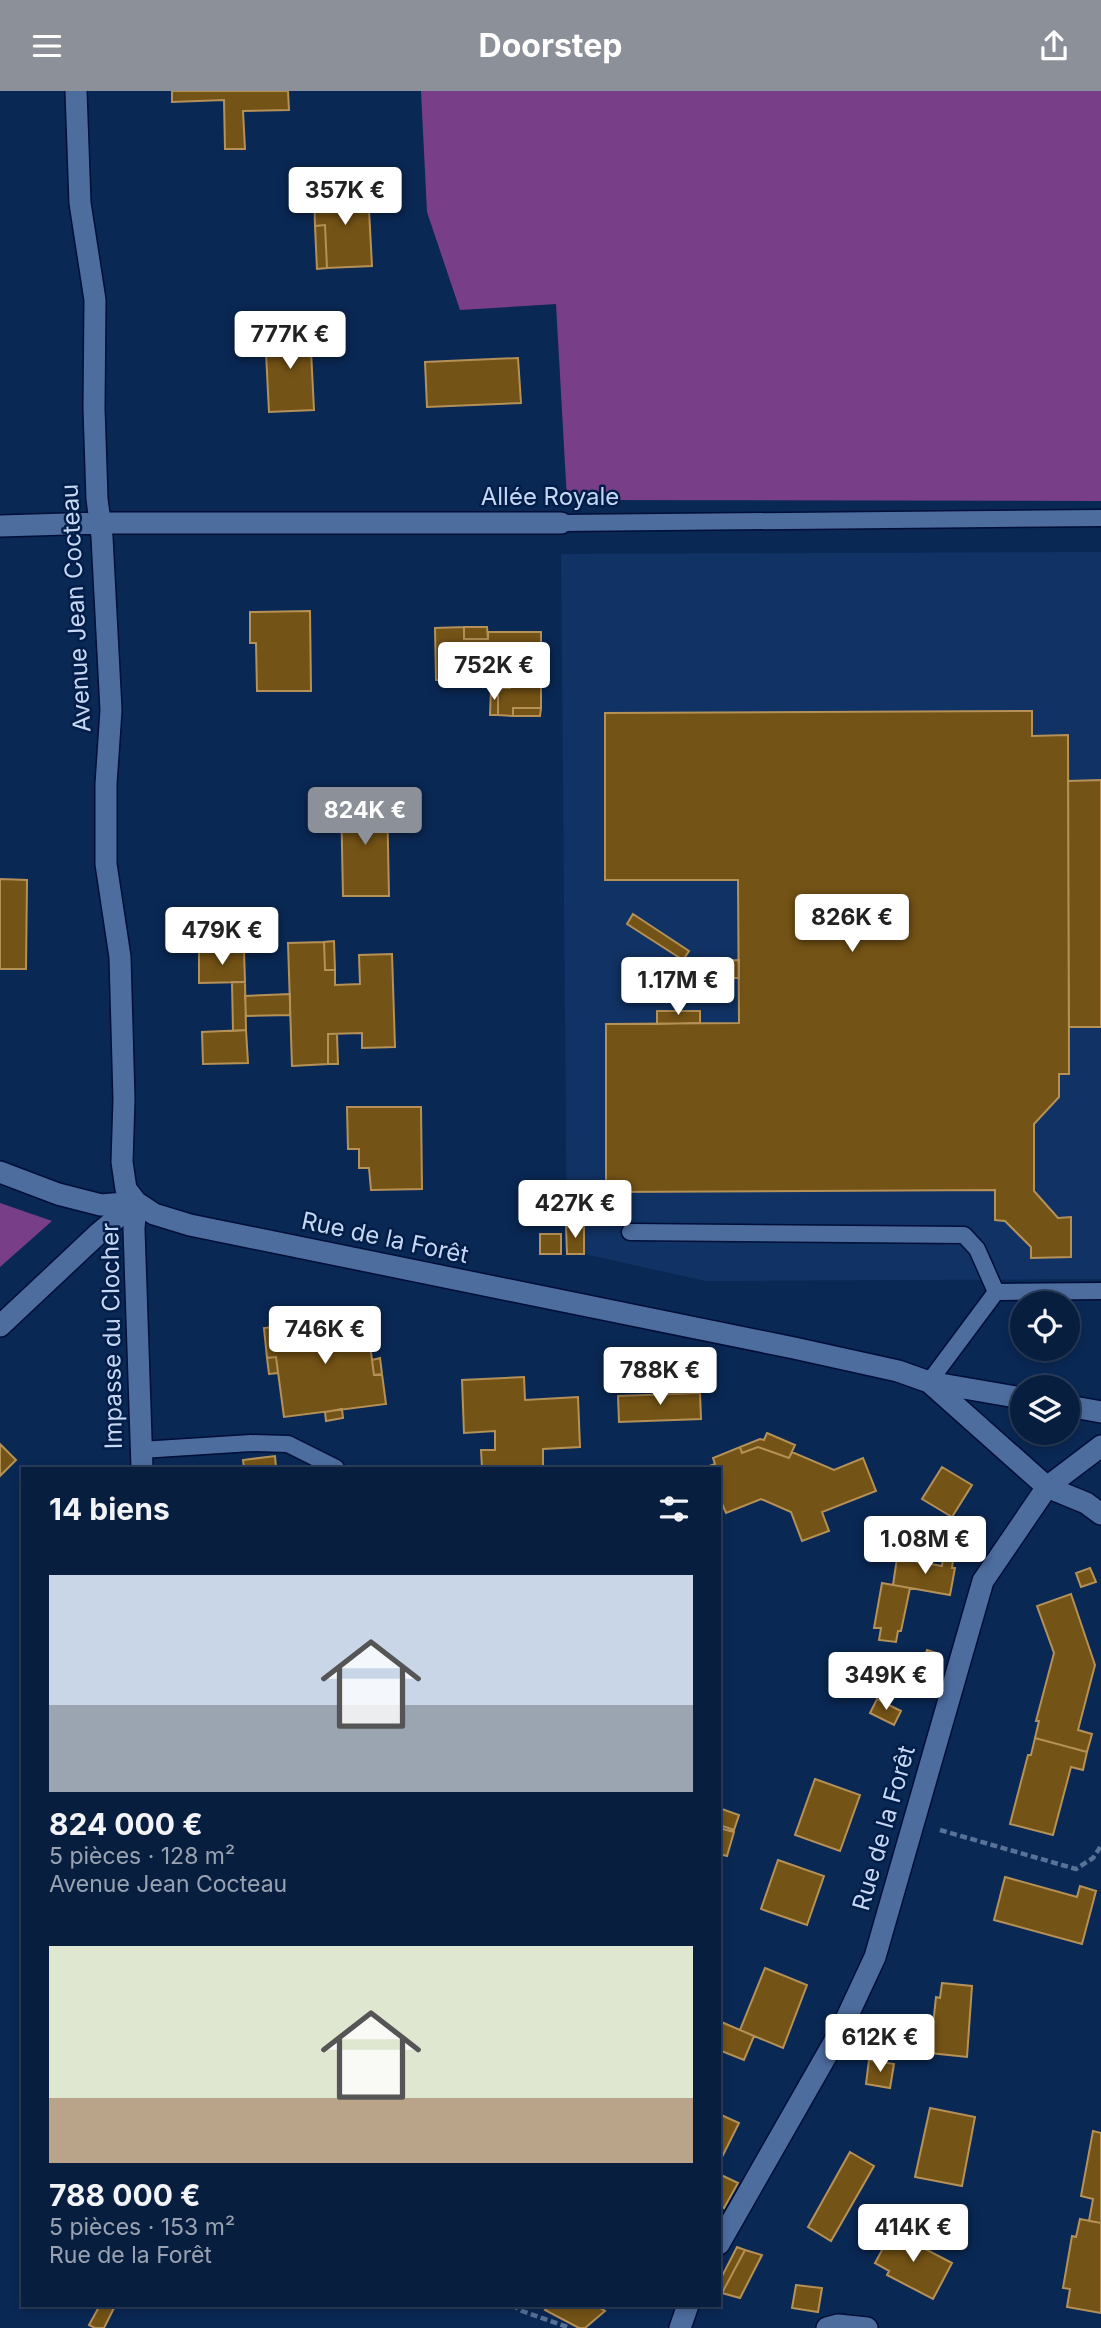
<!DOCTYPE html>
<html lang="fr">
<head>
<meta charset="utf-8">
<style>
	body { margin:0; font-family:Inter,sans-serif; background:#112746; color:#f1f3f6; height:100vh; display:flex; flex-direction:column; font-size:26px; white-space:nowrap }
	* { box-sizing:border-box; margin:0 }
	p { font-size:23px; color:#98a2b0 }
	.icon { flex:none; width:38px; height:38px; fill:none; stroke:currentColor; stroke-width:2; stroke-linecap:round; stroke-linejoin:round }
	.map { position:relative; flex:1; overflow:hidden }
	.side { position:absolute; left:21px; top:1376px; width:700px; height:840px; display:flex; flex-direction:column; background:#081e3f; border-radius:0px; box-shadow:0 4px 10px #0003,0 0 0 2px #293c59 }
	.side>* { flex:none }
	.fabs { position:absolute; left:1010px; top:1200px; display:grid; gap:14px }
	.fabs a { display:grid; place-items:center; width:70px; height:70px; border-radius:50%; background:#081e3f; box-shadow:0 4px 10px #0003,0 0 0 2px #293c59; font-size:35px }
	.price { position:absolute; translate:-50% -60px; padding:0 16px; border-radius:7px; background:#fff; color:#222; font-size:23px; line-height:46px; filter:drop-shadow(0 2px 4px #0008) }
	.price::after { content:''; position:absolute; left:50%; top:42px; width:21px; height:16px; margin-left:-10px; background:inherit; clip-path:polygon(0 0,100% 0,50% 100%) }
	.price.on { background:#8c9099; color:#fff }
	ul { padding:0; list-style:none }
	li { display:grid; align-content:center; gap:14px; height:371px; padding:0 28px }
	li span { display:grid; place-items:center; height:217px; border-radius:0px; color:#555 }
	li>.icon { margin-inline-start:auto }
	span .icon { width:126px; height:126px; fill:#fffc; stroke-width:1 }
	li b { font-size:30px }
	h2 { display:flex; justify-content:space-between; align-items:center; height:84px; padding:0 28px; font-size:30px }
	header { display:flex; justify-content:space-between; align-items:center; height:91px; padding:0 28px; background:#8c9099; color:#fff; font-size:32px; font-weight:700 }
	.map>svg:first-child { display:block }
	.built { fill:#113264 }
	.forest { fill:#783f88 }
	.building { fill:#745316; stroke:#b59157; stroke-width:2 }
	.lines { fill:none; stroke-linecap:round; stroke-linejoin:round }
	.service-casing { stroke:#000e38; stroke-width:19 }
	.minor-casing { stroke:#000e38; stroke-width:24 }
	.path { stroke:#587197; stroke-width:4.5; stroke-dasharray:7 3.5; stroke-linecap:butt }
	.service { stroke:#4d6d9f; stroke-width:16 }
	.minor { stroke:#4d6d9f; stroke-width:21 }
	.labels { text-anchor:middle; stroke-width:5; stroke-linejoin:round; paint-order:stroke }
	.street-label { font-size:24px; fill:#c5d7f3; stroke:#021e48 }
</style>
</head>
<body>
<header><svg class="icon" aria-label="menu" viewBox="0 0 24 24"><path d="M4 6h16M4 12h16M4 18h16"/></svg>Doorstep<svg class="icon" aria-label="share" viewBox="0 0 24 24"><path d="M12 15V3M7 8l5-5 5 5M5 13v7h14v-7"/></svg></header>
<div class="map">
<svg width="1101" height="2237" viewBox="0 0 1101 2237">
	<rect width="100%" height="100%" fill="#0a2854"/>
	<!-- built -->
	<path class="built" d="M1101 461V1188L705 1190 584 1163H567L561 463Z"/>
	<!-- forest -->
	<path class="forest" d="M421 0H1101V410L567 409 556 213 460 219 427 121Z
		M0 1112 52 1130 0 1176Z"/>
	<!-- building -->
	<path class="building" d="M172 0H288L289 19 243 20 245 58H225L224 9 172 11Z
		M368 100 372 175 327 177 325 134 315 135 314 101Z
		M325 134 327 177 317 178 315 135Z
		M310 240 314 319 269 321 265 242Z
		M518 267 521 312 427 316 425 271Z
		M310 520 311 600H257L256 552H250V521Z
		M464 536V548H488V541H541V617H513V625L498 624V597H510L509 571H464V589H436L435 537Z
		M464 536H487L488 548H464Z
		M491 597H498V624H490Z
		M513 617H541L540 625H513Z
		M1032 620V645L1068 644 1069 983H1059V1006L1034 1033V1100L1058 1127 1071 1126V1166L1031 1167V1156L1005 1130 995 1129V1099L606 1101V933L739 932 738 789H605V622Z
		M1101 689V936H1069L1068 690Z
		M387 706 389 805H343L341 707Z
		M0 788 27 789 26 878H0Z
		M633 823 689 860 683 869 627 833Z
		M334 850 335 879H325L324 851Z
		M324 851 325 879H335V894L360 893 359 864 392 863 395 956 362 957V942L328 943V973L292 975 288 852Z
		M244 859 245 891 199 892V860Z
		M739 869V887H721L720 870Z
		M232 891H245L246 939 233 940Z
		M290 903V924L246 925 245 905Z
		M657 920H700V932L657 933Z
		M246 939 248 972 203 973 202 941Z
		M328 943H337L338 973H328Z
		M347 1016H421L422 1098 371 1099 369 1077H359V1058H348Z
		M566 1136H584V1163H567Z
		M540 1143H561V1163H540Z
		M324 1221 325 1230 308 1232 307 1223Z
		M366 1224 374 1284 382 1283 386 1313 284 1326 276 1266 267 1267 264 1237Z
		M276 1266 278 1282 269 1283 267 1267Z
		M380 1267 382 1283 374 1284 372 1269Z
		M524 1286 525 1309 578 1306 580 1356 543 1358V1377H482L481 1359H495V1340L464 1342 462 1289Z
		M700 1302 701 1328 619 1331 618 1305Z
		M342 1318 343 1327 326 1330 325 1321Z
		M767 1342 795 1354 789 1367 758 1356 742 1362 740 1356 760 1348 764 1349Z
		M0 1353 16 1369 0 1385Z
		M740 1356 742 1362 758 1356 789 1367 792 1361 834 1379 863 1367 876 1400 822 1421 829 1440 802 1450 791 1421 761 1408 726 1422 719 1406V1377H704L715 1373 713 1367Z
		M275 1365 276 1377H244L243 1369Z
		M942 1376 972 1394 952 1426 922 1408Z
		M897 1467 942 1475 943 1468 953 1470 952 1477H955L950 1504 893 1494Z
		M1090 1477 1096 1491 1081 1496 1076 1482Z
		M882 1492 910 1497 901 1540H898L896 1551 879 1549 881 1537H874Z
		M1071 1503 1095 1574 1078 1639 1092 1643 1087 1661 1035 1647 1039 1630H1036L1054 1562 1037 1515Z
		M927 1559 936 1562 924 1604 906 1599 912 1578 921 1580Z
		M877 1608 901 1620 894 1634 870 1622Z
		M1035 1647 1087 1661 1083 1679 1071 1676 1053 1744 1010 1733 1028 1664H1031Z
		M815 1688 860 1704 840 1760 795 1744Z
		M719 1717 739 1724 734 1739 719 1734Z
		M719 1737 734 1741 727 1765 719 1763Z
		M778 1769 824 1785 807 1834 761 1818Z
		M1005 1786 1077 1806 1080 1795 1096 1800 1082 1853 994 1829Z
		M765 1877 807 1894 783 1957 740 1939Z
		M942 1892 972 1895 967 1966 930 1962 936 1906 940 1907Z
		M719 1930 754 1945 744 1969 719 1959Z
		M869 1969 894 1973 890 1997 866 1993Z
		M930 2017 975 2026 962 2095 915 2086Z
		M719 2023 739 2032 719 2072Z
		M1093 2040 1101 2042V2132L1089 2130 1093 2108 1081 2105Z
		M850 2061 874 2075 831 2150 808 2136Z
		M719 2083 738 2092 724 2117 719 2114Z
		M1080 2128 1101 2132V2222L1067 2216 1070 2198 1063 2197 1072 2145 1076 2146Z
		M894 2137 910 2145 908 2149 952 2172 933 2208 887 2184 889 2180 875 2172Z
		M737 2156 745 2159 722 2202 719 2201V2191Z
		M745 2159 762 2164 740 2207 722 2202Z
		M796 2194 822 2197 818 2221 792 2217Z
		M100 2214H108L114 2217 104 2237H95L89 2234Z
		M551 2214H595L605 2220 585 2237H579L545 2219Z"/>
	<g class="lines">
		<!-- service casing -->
		<g class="service-casing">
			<path id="service" d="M561 432 1101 427
				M630 1141 964 1144 977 1158 996 1201
				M929 1291 996 1201 1101 1200
				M141 1359 251 1352 288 1353 336 1377"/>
		</g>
		<!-- minor casing -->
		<g class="minor-casing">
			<path id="minor" d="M76 0 80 112 95 209 94 317 97 408 102 446 111 619 106 693V773L120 866 124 1008 122 1071 126 1098 136 1111
				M0 435 100 432H561
				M0 1081 58 1103 101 1114 136 1111 154 1123 190 1134 794 1257 898 1280 929 1291 1022 1307
				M136 1111 134 1138 142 1377
				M0 1235 99 1142 136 1111
				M929 1291 1047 1396 1086 1412 1101 1423
				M1068 1315 1101 1321
				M719 2153 841 1939 875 1866 983 1490 1047 1396 1101 1355
				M680 2237 688 2214
				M827 2237 838 2234 867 2237"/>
		</g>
		<!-- path -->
		<path class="path" d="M940 1739 1076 1778 1093 1767 1101 1755
			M512 2214 522 2220 570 2237"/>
		<!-- service -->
		<use href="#service" class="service"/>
		<!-- minor -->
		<use href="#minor" class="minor"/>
	</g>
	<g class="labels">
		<!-- street labels -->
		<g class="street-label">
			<text x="550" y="414">Allée Royale</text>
			<text transform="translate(76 517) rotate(-93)" y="8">Avenue Jean Cocteau</text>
			<text transform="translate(385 1147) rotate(12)" y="8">Rue de la Forêt</text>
			<text transform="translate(112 1245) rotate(-91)" y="8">Impasse du Clocher</text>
			<text transform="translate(884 1737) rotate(-74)" y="8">Rue de la Forêt</text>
		</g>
	</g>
</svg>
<div class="fabs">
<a><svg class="icon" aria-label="locate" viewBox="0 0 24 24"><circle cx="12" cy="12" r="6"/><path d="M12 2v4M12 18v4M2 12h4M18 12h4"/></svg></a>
<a><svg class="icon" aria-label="layers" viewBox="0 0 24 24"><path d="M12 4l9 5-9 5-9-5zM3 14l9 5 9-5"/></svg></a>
</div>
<b class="price" style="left:345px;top:136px">357K €</b>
<b class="price" style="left:290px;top:280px">777K €</b>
<b class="price" style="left:494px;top:611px">752K €</b>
<b class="price on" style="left:365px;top:756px">824K €</b>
<b class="price" style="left:852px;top:863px">826K €</b>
<b class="price" style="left:222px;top:876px">479K €</b>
<b class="price" style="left:678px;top:926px">1.17M €</b>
<b class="price" style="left:575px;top:1149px">427K €</b>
<b class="price" style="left:325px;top:1275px">746K €</b>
<b class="price" style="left:660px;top:1316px">788K €</b>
<b class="price" style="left:925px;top:1485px">1.08M €</b>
<b class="price" style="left:886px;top:1621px">349K €</b>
<b class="price" style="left:880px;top:1983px">612K €</b>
<b class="price" style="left:913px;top:2173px">414K €</b>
<section class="side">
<h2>14 biens<svg class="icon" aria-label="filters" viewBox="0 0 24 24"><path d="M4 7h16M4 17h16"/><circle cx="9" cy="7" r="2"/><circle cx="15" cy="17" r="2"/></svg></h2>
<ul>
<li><span style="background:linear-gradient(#c9d6e8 60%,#9aa5b1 0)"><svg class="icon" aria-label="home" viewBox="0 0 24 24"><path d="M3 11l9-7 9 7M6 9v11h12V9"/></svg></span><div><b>824 000 €</b><p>5 pièces · 128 m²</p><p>Avenue Jean Cocteau</p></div></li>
<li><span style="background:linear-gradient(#dfe7d0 70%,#b9a48a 0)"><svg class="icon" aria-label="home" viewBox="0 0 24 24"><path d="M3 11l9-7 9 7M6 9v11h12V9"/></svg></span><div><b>788 000 €</b><p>5 pièces · 153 m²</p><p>Rue de la Forêt</p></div></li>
</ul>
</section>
</div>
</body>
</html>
